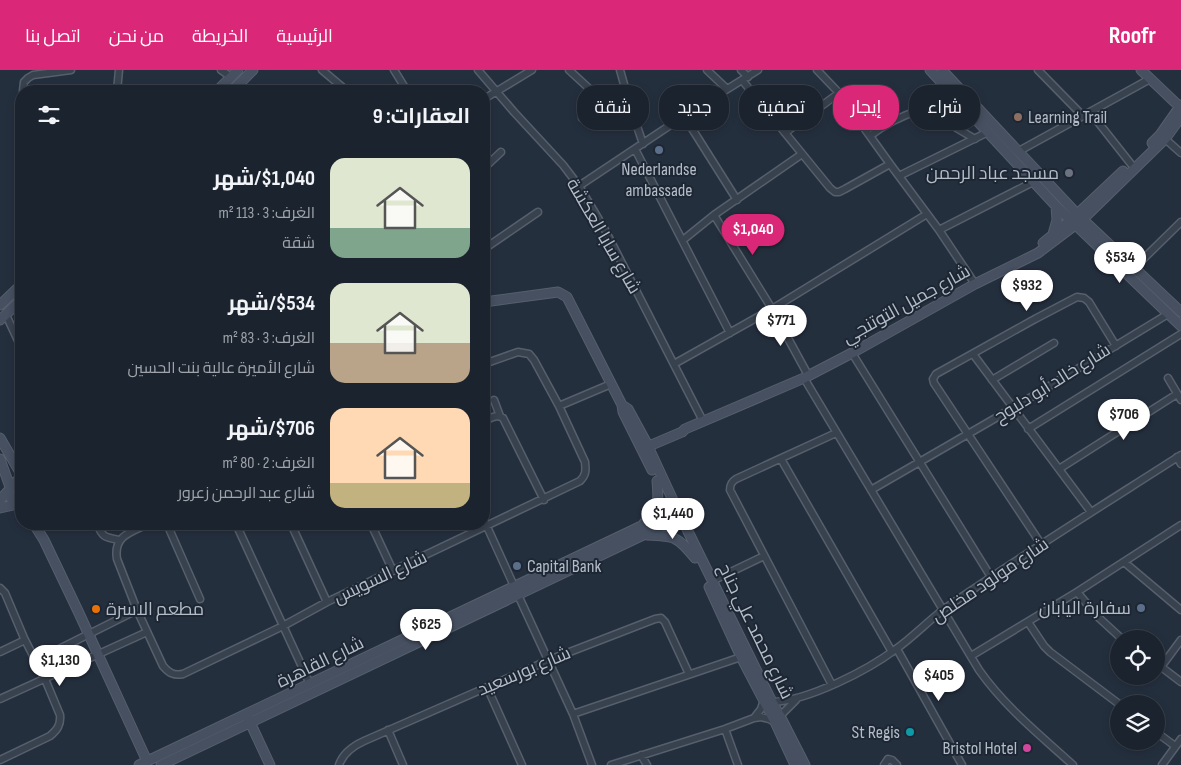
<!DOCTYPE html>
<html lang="ar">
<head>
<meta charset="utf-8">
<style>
	body { margin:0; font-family:"Sofia Sans Condensed",Cairo,sans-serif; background:#282f3a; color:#f1f3f6; direction:rtl; height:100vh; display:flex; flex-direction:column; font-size:19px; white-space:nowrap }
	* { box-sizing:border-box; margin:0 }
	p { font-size:16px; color:#a0a4aa }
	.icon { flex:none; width:28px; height:28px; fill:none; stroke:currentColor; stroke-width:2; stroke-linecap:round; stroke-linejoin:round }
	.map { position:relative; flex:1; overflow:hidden; direction:ltr }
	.details { position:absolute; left:15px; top:15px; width:475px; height:445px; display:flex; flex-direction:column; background:#1b232e; border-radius:20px; box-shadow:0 2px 8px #0003,0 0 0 1px #39404a; direction:rtl }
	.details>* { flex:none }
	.top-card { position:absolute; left:505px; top:15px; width:475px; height:45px; direction:rtl; display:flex; gap:10px }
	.controls { position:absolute; left:1110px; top:560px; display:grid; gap:10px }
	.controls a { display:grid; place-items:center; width:55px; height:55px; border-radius:50%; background:#1b232e; box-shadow:0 2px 8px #0003,0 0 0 1px #39404a; font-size:25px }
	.price { position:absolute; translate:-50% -42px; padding:0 11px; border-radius:18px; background:#fff; color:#222; font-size:16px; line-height:32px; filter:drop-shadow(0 1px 2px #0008) }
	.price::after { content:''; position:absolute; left:50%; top:30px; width:15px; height:11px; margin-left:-8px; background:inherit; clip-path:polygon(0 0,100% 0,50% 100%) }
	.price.current { background:#db2777; color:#fff }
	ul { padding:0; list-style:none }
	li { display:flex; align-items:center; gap:15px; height:125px; padding:0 20px }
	li span { display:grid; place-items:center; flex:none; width:140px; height:100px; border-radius:15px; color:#555 }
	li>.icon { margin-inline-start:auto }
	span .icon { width:60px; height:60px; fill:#fffc; stroke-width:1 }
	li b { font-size:21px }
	h2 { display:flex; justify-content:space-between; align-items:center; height:60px; padding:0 20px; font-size:21px }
	.pill { padding:0 18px; border-radius:20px; background:#1b232e; box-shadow:0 2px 8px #0003,0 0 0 1px #39404a; font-size:18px; line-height:45px }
	.pill.current { background:#db2777; color:#fff }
	header { display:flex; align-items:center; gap:30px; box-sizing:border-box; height:70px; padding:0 25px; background:#db2777; color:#fff }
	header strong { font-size:24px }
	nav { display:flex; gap:28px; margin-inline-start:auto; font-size:18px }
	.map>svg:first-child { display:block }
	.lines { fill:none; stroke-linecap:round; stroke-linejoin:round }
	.street-casing { stroke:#565f6c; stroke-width:9 }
	.secondary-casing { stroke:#565f6c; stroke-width:11 }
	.street { stroke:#38414e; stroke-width:6 }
	.secondary { stroke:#465061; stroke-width:9 }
	.education-dot { fill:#8d6e63; stroke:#1d2633; stroke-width:2 }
	.service-dot { fill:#5c6f8a; stroke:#1d2633; stroke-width:2 }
	.worship-dot { fill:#6b7280; stroke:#1d2633; stroke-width:2 }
	.food-dot { fill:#e8710a; stroke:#1d2633; stroke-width:2 }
	.culture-dot { fill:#0f9aa8; stroke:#1d2633; stroke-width:2 }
	.hotel-dot { fill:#d1479c; stroke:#1d2633; stroke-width:2 }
	.labels { text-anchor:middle; stroke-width:4; stroke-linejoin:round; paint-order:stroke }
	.poi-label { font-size:18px; fill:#b4bcc9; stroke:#1d2633; text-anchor:end }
	.street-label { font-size:18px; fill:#b4bcc9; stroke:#1d2633 }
</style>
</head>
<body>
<header>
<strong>Roofr</strong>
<nav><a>الرئيسية</a><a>الخريطة</a><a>من نحن</a><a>اتصل بنا</a></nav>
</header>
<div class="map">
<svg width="1181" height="695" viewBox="0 0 1181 695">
	<rect width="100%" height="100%" fill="#242f3e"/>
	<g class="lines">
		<!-- street casing -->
		<g class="street-casing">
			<path id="street" d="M221 0 231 7
				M322 0 347 21
				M394 0 407 21
				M478 0 514 42 563 95 579 116 604 158 703 351
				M569 0 595 24 597 29 596 34 582 48
				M620 0 629 32 643 74
				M707 0 727 19
				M741 0 748 7
				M817 0 839 23 890 94 939 160 975 214
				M1038 0 1083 46
				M742 10 830 118 835 122H839L845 119 890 94
				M23 21 24 12 28 8 33 5 71 0
				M117 21 119 0
				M484 29 532 0
				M1090 42 1131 94
				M684 46 737 130
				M785 63 839 23
				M870 66C885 54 901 46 920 40L948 53 975 69
				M1163 67 1181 83
				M635 79 730 263
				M1019 81 1150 9
				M484 98 501 82
				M899 106 988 62
				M579 116 684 46 758 0
				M714 145 772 239 808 305
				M939 160 1033 112
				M683 170 714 145 802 84
				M484 179 538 142
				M1134 198 1181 152
				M6 245 21 277
				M852 283 991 507
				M973 284 1091 442
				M674 294 772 239 927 144
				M804 308 979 600C1005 637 1040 665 1073 695
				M1168 308 1181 330
				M992 310 1054 273
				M494 330 500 346
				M559 336 611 314
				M484 351C491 348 496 344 503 348L544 430
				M1028 359 1181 264
				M1177 387 1181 394
				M781 389 892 582
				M1059 399 1177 324
				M871 420 1013 338 1168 244
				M484 450 514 516
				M97 454C103 468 105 467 119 470
				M148 454C131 462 113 466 117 489L137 540 163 596C169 603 174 606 183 604L283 556 327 532 580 411C586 405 586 401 585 392L559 336 534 290 529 284 518 282 484 294
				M167 454 200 529
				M236 454 310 614
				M291 454 327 532
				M371 454 393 501
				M1041 474 934 313 933 309 936 304 1035 249 1077 227 1084 228 1089 232 1116 276
				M1124 492 1181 540
				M712 511 764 486
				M0 518 5 523 24 568 45 609 60 645C61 655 57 660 50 666L0 690
				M1077 522 1098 547 1122 569
				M518 525 573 644 741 587
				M1028 552 1044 576 1050 582 1119 634
				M897 579 962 695
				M0 582 25 570
				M971 586 1077 522 1181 455
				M35 591 137 540
				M1156 593 1181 612
				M1161 597 1181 570
				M832 615 730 420C730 415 731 412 736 409L836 363
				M487 617 522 695
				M0 629 147 562
				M772 632C808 631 868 600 896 579 913 567 927 552 943 540 958 529 974 519 990 508 1053 466 1117 426 1181 385
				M573 644 592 695
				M780 646 796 630
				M754 648 761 639 764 630
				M725 659 738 695
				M388 660 403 695
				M1156 662 1175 676
				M641 685 647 695
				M339 695C343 683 353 676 364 671L549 590 655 549 661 548 665 552 689 604
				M611 695 725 659 754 648 761 647 769 649 775 652
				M884 695 888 689 892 690 897 695
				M1162 695 1181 669"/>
		</g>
		<!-- secondary casing -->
		<g class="secondary-casing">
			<path id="secondary" d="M930 0 1056 136 1181 256
				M942 0 1077 144 1181 242
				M1141 0 1181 38
				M217 21 238 0
				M232 21 253 0
				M1152 73 1160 65 1181 35
				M1053 164 1057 150 1056 136
				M1043 173 1071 150 1123 101
				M484 232 558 222 567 227 622 335 628 339 646 372 677 439 772 632 780 646 805 695
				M0 235 21 215
				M0 250 21 230
				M622 335 623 342 652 400
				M0 368 21 404
				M642 379 682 362 685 359 804 308 852 283 975 214 1038 183 1083 149 1165 69 1181 47
				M0 389 10 417
				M21 410C5 413 5 431 21 434
				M0 430 10 419
				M0 438 18 434
				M644 453C659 437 659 433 657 411
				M34 454 44 470 78 541 147 691
				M647 465C675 466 677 466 695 488
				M709 517 741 587 775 652 795 695
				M248 648 270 695
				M139 695 677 439
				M161 695 681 447"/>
		</g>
		<!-- street -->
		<use href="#street" class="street"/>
		<!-- secondary -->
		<use href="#secondary" class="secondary"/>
	</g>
	<!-- markers -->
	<circle class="education-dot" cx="1018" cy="47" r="5"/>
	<g class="service-dot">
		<circle cx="659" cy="80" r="5"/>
		<circle cx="517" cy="496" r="5"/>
		<circle cx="1141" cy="538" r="5"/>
	</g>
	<circle class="worship-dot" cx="1069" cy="103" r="5"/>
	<circle class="food-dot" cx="96" cy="539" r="5"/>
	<circle class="culture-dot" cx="910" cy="662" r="5"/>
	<circle class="hotel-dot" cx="1027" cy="678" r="5"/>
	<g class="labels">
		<!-- poi labels -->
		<g class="poi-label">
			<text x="1028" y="53" text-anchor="start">Learning Trail</text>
			<text x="659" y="105" text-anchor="middle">Nederlandse<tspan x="659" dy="21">ambassade</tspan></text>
			<text x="1059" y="109">مسجد عباد الرحمن</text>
			<text x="527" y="502" text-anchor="start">Capital Bank</text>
			<text x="1131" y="544">سفارة اليابان</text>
			<text x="106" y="545" text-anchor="start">مطعم الاسرة</text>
			<text x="900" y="668">St Regis</text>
			<text x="1017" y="684">Bristol Hotel</text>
		</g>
		<!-- street labels -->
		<g class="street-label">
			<text transform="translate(604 166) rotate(60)" y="6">شارع سابا العكشة</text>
			<text transform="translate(906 234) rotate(-29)" y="6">شارع جميل التوتنجي</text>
			<text transform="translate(1052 313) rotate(-32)" y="6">شارع خالد أبو دلبوح</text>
			<text transform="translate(380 507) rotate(-25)" y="6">شارع السويس</text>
			<text transform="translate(990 510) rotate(-34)" y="6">شارع مولود مخلص</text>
			<text transform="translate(756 561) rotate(64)" y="6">شارع محمد علي جناح</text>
			<text transform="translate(320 592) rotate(-26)" y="6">شارع القاهرة</text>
			<text transform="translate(524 601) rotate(-23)" y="6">شارع بورسعيد</text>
		</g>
	</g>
</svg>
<div class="controls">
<a><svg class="icon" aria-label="locate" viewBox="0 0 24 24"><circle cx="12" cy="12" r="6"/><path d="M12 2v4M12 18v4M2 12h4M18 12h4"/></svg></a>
<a><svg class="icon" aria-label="layers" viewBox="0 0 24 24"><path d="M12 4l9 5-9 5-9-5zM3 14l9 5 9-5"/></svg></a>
</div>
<b class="price current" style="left:753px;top:186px">$1,040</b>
<b class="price" style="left:1120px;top:214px">$534</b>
<b class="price" style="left:1027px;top:242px">$932</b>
<b class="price" style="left:781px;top:277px">$771</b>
<b class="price" style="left:1124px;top:371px">$706</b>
<b class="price" style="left:673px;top:470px">$1,440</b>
<b class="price" style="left:426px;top:581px">$625</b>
<b class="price" style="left:60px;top:617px">$1,130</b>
<b class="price" style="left:939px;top:632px">$405</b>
<div class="top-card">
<a class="pill">شراء</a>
<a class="pill current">إيجار</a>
<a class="pill">تصفية</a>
<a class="pill">جديد</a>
<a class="pill">شقة</a>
</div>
<section class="details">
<h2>العقارات: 9<svg class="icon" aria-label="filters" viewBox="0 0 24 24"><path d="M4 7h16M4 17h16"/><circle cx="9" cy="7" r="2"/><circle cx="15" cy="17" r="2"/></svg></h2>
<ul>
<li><span style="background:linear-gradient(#dfe7d0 70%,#7fa58c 0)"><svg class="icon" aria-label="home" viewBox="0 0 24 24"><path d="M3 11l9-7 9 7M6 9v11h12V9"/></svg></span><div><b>$1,040/شهر</b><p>الغرف: 3 · 113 m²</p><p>شقة</p></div></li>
<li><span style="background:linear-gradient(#dfe7d0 60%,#b9a48a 0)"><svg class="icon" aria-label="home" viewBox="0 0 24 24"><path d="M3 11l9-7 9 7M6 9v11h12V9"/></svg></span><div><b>$534/شهر</b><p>الغرف: 3 · 83 m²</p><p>شارع الأميرة عالية بنت الحسين</p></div></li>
<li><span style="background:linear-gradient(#ffd9b3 75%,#c2b280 0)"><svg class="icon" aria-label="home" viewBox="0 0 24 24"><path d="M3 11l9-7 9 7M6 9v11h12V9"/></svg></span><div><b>$706/شهر</b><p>الغرف: 2 · 80 m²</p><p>شارع عبد الرحمن زعرور</p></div></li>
</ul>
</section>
</div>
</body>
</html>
